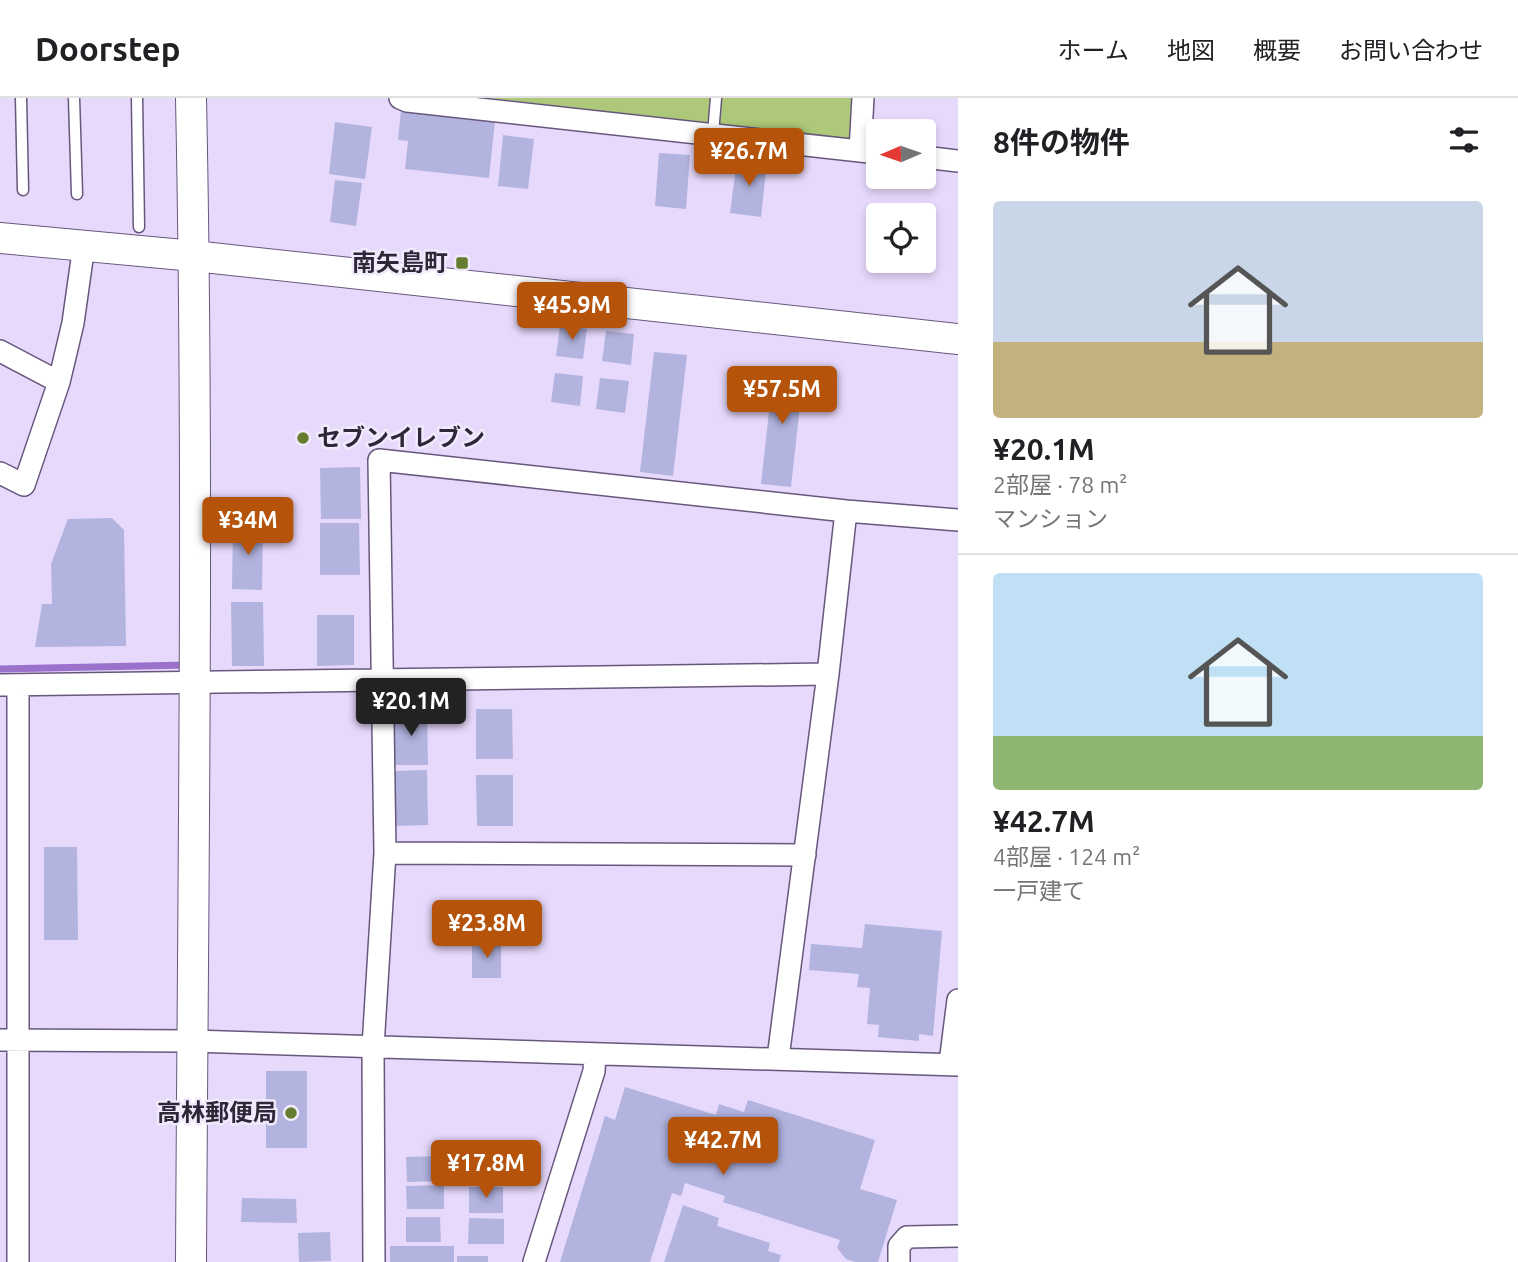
<!DOCTYPE html>
<html lang="ja">
<head>
<meta charset="utf-8">
<style>
	body { margin:0; font-family:Ubuntu,"Noto Sans JP",sans-serif; background:#f6f6f6; color:#202124; height:100vh; display:flex; flex-direction:column; font-size:26px; white-space:nowrap }
	* { box-sizing:border-box; margin:0 }
	p { font-size:23px; color:#757577 }
	.icon { flex:none; width:38px; height:38px; fill:none; stroke:currentColor; stroke-width:2; stroke-linecap:round; stroke-linejoin:round }
	.map { position:relative; flex:1; overflow:hidden }
	.drawer { display:flex; flex-direction:column; background:#fff; width:560px }
	.drawer>* { flex:none }
	.needle { width:46px; rotate:268deg }
	.fabs { position:absolute; left:866px; top:21px; display:grid; gap:14px }
	.fabs a { display:grid; place-items:center; width:70px; height:70px; border-radius:7px; background:#fff; box-shadow:0 4px 10px #0003; font-size:35px }
	.price { position:absolute; translate:-50% -60px; padding:0 16px; border-radius:7px; background:#b45309; color:#fff; font-size:23px; line-height:46px; filter:drop-shadow(0 2px 4px #0008) }
	.price::after { content:''; position:absolute; left:50%; top:42px; width:21px; height:16px; margin-left:-10px; background:inherit; clip-path:polygon(0 0,100% 0,50% 100%) }
	.price.current { background:#222; color:#fff }
	ul { padding:0; list-style:none }
	li { display:grid; align-content:center; gap:14px; height:371px; padding:0 35px }
	li+li { border-top:2px solid #e0e0e0 }
	li span { display:grid; place-items:center; height:217px; border-radius:7px; color:#555 }
	li>.icon { margin-inline-start:auto }
	span .icon { width:126px; height:126px; fill:#fffc; stroke-width:1 }
	li b { font-size:30px }
	h2 { display:flex; justify-content:space-between; align-items:center; height:84px; padding:0 35px; font-size:30px }
	header { display:flex; align-items:center; gap:42px; box-sizing:border-box; height:98px; padding:0 35px; background:#fff; border-bottom:2px solid #e0e0e0 }
	header strong { font-size:33px }
	nav { display:flex; gap:38px; margin-inline-start:auto; font-size:24px }
	main { display:flex; flex:1; min-height:0 }
	.map>svg:first-child { display:block }
	.green { fill:#adc878 }
	.lines { fill:none; stroke-linecap:round; stroke-linejoin:round }
	.stream { stroke:#9a71cb; stroke-width:7 }
	.building { fill:#b2b3df }
	.lane-casing { stroke:#67577d; stroke-width:13 }
	.street-casing { stroke:#67577d; stroke-width:24 }
	.secondary-casing { stroke:#67577d; stroke-width:32 }
	.lane { stroke:#fff; stroke-width:10 }
	.street { stroke:#fff; stroke-width:21 }
	.secondary { stroke:#fff; stroke-width:30 }
	.poi-dot { fill:#667d2f; stroke:#f1eafc; stroke-width:2.5 }
	.labels { text-anchor:middle; stroke-width:5; stroke-linejoin:round; paint-order:stroke }
	.poi-label { font-size:24px; font-weight:bold; fill:#2e2738; stroke:#f1eafc; text-anchor:end }
</style>
</head>
<body>
<header>
<strong>Doorstep</strong>
<nav><a>ホーム</a><a>地図</a><a>概要</a><a>お問い合わせ</a></nav>
</header>
<main>
<div class="map">
<svg width="958" height="1164" viewBox="0 0 958 1164">
	<rect width="100%" height="100%" fill="#e7d9fc"/>
	<!-- green -->
	<path class="green" d="M490 0H854L851 43Z"/>
	<g class="lines">
		<!-- stream -->
		<path class="stream" d="M0 571 188 567"/>
	</g>
	<!-- building -->
	<path class="building" d="M401 12 495 23 489 80 405 71 408 43 398 42Z
		M335 24 372 29 365 81 329 76Z
		M503 37 534 41 528 91 498 88Z
		M659 55 690 57 686 111 655 108Z
		M737 62 767 65 761 119 730 115Z
		M335 82 362 85 356 128 330 124Z
		M560 228 587 231 583 261 556 258Z
		M606 233 634 236 631 267 602 263Z
		M654 254 687 257 673 378 640 374Z
		M774 268 804 271 791 389 761 386Z
		M555 275 583 278 580 308 551 304Z
		M600 280 629 283 625 315 596 311Z
		M360 369 361 421H321L320 370Z
		M112 420 124 432 126 548 35 549 42 506H52L51 466 68 421Z
		M320 425H359L360 477H320Z
		M233 427H263L262 492 232 491Z
		M231 504H263L264 568H232Z
		M317 517H354V567L317 568Z
		M476 611H512L513 661H476Z
		M427 612 428 667H395L394 613Z
		M427 672 428 727 396 728 394 673Z
		M476 677H513V728H477Z
		M44 749H77L78 842H44Z
		M865 826 942 833 933 938 919 936V943L878 939 879 927 867 926 870 890 857 889 859 876 809 872 811 846 862 850Z
		M472 844H501V880H472Z
		M266 973H307V1050H266Z
		M625 989 716 1017 719 1006 744 1014 748 1002 875 1042 860 1091 897 1102 878 1164H855L846 1161 837 1150 840 1142 723 1104 725 1098 685 1085 681 1098 672 1095 650 1164H560L605 1018 615 1022Z
		M441 1058 442 1083 407 1084 406 1059Z
		M468 1058H500V1084L469 1085Z
		M444 1087V1111H407L406 1088Z
		M469 1089H503V1115H469Z
		M242 1100 296 1101 297 1125 241 1124Z
		M683 1107 719 1120 717 1128 770 1145 768 1153 781 1157 779 1164H664Z
		M406 1119H440L441 1144H406Z
		M469 1120 504 1121V1146H468Z
		M330 1134 331 1163 299 1164 298 1135Z
		M390 1148H454V1164H390Z
		M457 1158H488V1164H457Z"/>
	<g class="lines">
		<!-- lane casing -->
		<g class="lane-casing">
			<path id="lane" d="M21 0 23 92
				M74 0 77 96
				M137 0 139 129
				M713 36 716 0"/>
		</g>
		<!-- street casing -->
		<g class="street-casing">
			<path id="street" d="M400 0 407 3 878 55
				M860 53 863 0
				M924 59 958 63
				M0 253 59 284
				M0 375 24 387 59 284 73 225 84 147
				M0 587 828 576
				M18 587V1164
				M385 755 805 757
				M0 942 192 943 958 967
				M778 960 828 576 846 413
				M950 965 958 902
				M374 1164 373 949 385 755 379 362 846 413 958 422
				M534 1164 594 973 595 956
				M899 1164V1148L907 1139 958 1138"/>
		</g>
		<!-- secondary casing -->
		<g class="secondary-casing">
			<path id="secondary" d="M0 140 194 158 958 241
				M191 1164C193 776 199 388 191 0"/>
		</g>
		<!-- lane -->
		<use href="#lane" class="lane"/>
		<!-- street -->
		<use href="#street" class="street"/>
		<!-- secondary -->
		<use href="#secondary" class="secondary"/>
	</g>
	<!-- markers -->
	<g class="poi-dot">
		<rect x="455" y="158" width="14" height="14" rx="3.5"/>
		<circle cx="303" cy="340" r="7"/>
		<circle cx="291" cy="1015" r="7"/>
	</g>
	<g class="labels">
		<!-- poi labels -->
		<g class="poi-label">
			<text x="448" y="173">南矢島町</text>
			<text x="317" y="348" text-anchor="start">セブンイレブン</text>
			<text x="277" y="1023">高林郵便局</text>
		</g>
	</g>
</svg>
<div class="fabs">
<a><svg class="needle" viewBox="-14 -14 28 28"><path d="M0-13l5 13h-10z" fill="#e53935"/><path d="M0 13l5-13h-10z" fill="#757577"/></svg></a>
<a><svg class="icon" aria-label="locate" viewBox="0 0 24 24"><circle cx="12" cy="12" r="6"/><path d="M12 2v4M12 18v4M2 12h4M18 12h4"/></svg></a>
</div>
<b class="price" style="left:749px;top:90px">¥26.7M</b>
<b class="price" style="left:572px;top:244px">¥45.9M</b>
<b class="price" style="left:782px;top:328px">¥57.5M</b>
<b class="price" style="left:248px;top:459px">¥34M</b>
<b class="price current" style="left:411px;top:640px">¥20.1M</b>
<b class="price" style="left:487px;top:862px">¥23.8M</b>
<b class="price" style="left:723px;top:1079px">¥42.7M</b>
<b class="price" style="left:486px;top:1102px">¥17.8M</b>
</div>
<section class="drawer">
<h2>8件の物件<svg class="icon" aria-label="filters" viewBox="0 0 24 24"><path d="M4 7h16M4 17h16"/><circle cx="9" cy="7" r="2"/><circle cx="15" cy="17" r="2"/></svg></h2>
<ul>
<li><span style="background:linear-gradient(#c9d6e8 65%,#c2b280 0)"><svg class="icon" aria-label="home" viewBox="0 0 24 24"><path d="M3 11l9-7 9 7M6 9v11h12V9"/></svg></span><div><b>¥20.1M</b><p>2部屋 · 78 m²</p><p>マンション</p></div></li>
<li><span style="background:linear-gradient(#bfe0f5 75%,#8fb573 0)"><svg class="icon" aria-label="home" viewBox="0 0 24 24"><path d="M3 11l9-7 9 7M6 9v11h12V9"/></svg></span><div><b>¥42.7M</b><p>4部屋 · 124 m²</p><p>一戸建て</p></div></li>
</ul>
</section>
</main>
</body>
</html>
